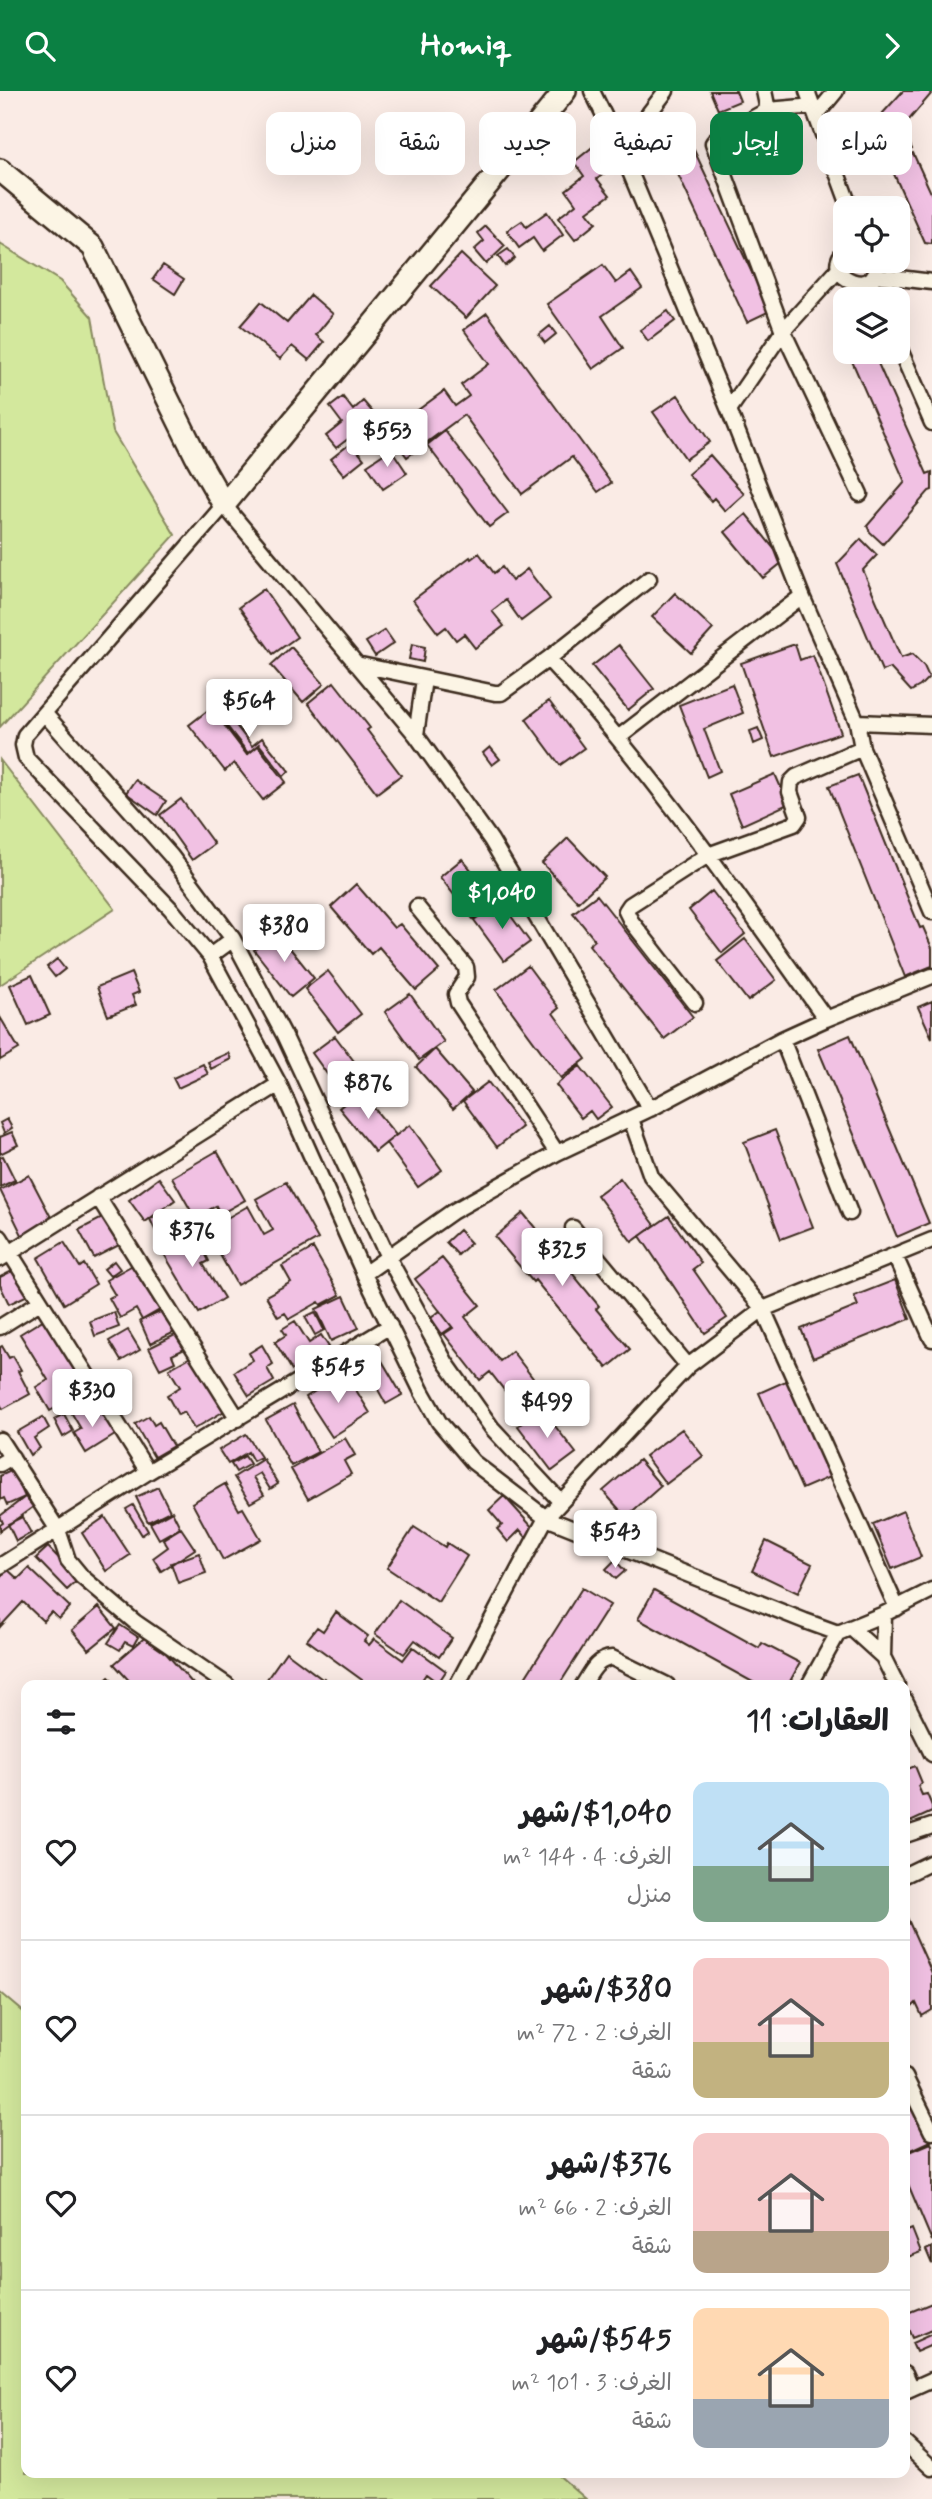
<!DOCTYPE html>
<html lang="ar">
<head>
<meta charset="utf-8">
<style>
	body { margin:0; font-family:Mynerve,"Playpen Sans Arabic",sans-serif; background:#f2f2f2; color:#202124; direction:rtl; height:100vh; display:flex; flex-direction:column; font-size:26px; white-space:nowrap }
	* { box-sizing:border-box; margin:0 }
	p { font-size:23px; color:#757577 }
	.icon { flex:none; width:38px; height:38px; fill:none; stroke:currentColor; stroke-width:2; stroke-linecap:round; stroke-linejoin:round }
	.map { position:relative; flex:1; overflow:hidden; direction:ltr }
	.side { position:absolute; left:21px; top:1589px; width:889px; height:798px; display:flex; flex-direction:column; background:#fff; border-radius:14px; box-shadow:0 7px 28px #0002; direction:rtl }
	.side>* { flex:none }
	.hud { position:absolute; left:21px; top:21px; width:891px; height:63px; direction:rtl; display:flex; gap:14px }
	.buttons { position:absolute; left:833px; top:105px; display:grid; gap:14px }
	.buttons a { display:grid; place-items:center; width:77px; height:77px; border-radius:14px; background:#fff; box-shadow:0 7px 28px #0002; font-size:35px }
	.price { position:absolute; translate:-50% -60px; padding:0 16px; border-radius:7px; background:#fff; color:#222; font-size:23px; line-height:46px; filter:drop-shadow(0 2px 4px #0008) }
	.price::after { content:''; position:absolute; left:50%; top:42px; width:21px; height:16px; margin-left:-10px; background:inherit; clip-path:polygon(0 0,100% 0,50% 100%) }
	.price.active { background:#0b8043; color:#fff }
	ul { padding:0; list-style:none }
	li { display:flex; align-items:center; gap:21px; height:175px; padding:0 21px }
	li+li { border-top:2px solid #e0e0e0 }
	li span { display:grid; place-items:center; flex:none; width:196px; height:140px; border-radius:14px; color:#555 }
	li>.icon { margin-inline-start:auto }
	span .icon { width:84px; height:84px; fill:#fffc; stroke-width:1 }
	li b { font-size:30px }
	h2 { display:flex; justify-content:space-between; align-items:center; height:84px; padding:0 21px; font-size:30px }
	.tag { padding:0 24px; border-radius:14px; background:#fff; box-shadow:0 7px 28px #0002; font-size:24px; line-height:63px }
	.tag.active { background:#0b8043; color:#fff }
	header { display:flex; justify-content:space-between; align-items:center; height:91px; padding:0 21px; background:#0b8043; color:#fff; font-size:32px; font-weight:800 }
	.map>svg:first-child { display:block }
	.green { fill:#d3e89d; stroke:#87895e; stroke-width:2 }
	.building { fill:#f1c1e3; stroke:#3b2a1e; stroke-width:2 }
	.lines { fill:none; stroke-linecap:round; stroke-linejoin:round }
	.street-casing { stroke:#3b2a1e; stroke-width:19 }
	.secondary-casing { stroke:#3b2a1e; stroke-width:26 }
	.street { stroke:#fcf5e5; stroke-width:14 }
	.secondary { stroke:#fcf5e5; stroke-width:21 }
</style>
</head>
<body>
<header><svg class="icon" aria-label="forward" viewBox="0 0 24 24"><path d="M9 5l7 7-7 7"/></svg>Homiq<svg class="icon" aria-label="search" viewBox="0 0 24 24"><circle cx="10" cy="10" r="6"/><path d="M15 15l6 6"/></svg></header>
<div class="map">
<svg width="932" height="2408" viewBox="0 0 932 2408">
	<rect width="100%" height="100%" fill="#faebe5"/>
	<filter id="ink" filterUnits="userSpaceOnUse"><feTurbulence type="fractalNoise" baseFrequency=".0143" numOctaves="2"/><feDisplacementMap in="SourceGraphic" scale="14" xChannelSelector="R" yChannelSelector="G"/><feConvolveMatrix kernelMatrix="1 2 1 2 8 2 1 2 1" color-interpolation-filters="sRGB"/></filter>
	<g filter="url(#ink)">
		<!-- green -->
		<path class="green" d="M0 153 60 190 92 226 113 341 175 444 0 636Z
			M0 669 115 818 0 894Z
			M0 1901 26 1923V2382H556L586 2408H0Z"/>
		<!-- building -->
		<path class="building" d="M710 0H736L740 10 718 19Z
			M903 0H932V2L902 37 912 58 893 68 880 42 888 34 882 23Z
			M685 40 770 220 747 231 667 60 675 56 671 47Z
			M595 54 612 77 597 88 610 104 587 121 596 132 575 149 558 127 576 113 566 99 584 85 574 71Z
			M913 62 932 104V153L925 152 889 72Z
			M547 121 563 144 542 160 533 147 519 157 507 140 522 130 526 136Z
			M486 135 505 155 486 173 474 159 484 150 478 142Z
			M508 158 515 167 505 175 498 165Z
			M461 163 495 195 466 227 431 195Z
			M163 174 184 188 175 203 153 188Z
			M603 174 616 192 631 181 642 197 602 225 623 257 593 278 547 213Z
			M311 204 333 223 316 244 324 251 309 269 292 255 280 268 240 235 261 211 287 232Z
			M668 220 675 230 648 250 640 239Z
			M487 222 611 392 598 401 572 366 522 403 464 324 407 366 388 341 444 300 455 315 469 305 461 294 489 273 464 239Z
			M550 235 556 243 545 252 539 244Z
			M848 261H873L927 383 932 381V399L929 400 883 453 870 441 867 435 905 391Z
			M678 304 710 351 686 368 653 321Z
			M343 306 353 319 363 310 376 325 367 331 377 343 364 353 356 342 336 357 326 345 342 332 330 316Z
			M445 340 508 422 489 436 427 354Z
			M351 352 364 368 344 384 331 368Z
			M391 358 407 382 383 398 367 374Z
			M710 364 744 403 725 420 714 407 711 410 688 383Z
			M746 423 784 470 763 487 725 441Z
			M861 448 877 464 863 479 901 567 912 563 924 575 929 586 920 595 911 600 890 577 882 580 837 473Z
			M479 462 494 482 502 476 512 490 527 478 550 508 521 530 506 509 492 520 504 535 475 557 464 543 456 549 446 536 438 542 413 509 470 466 471 468Z
			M264 498 297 546 273 563 239 516Z
			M675 502 713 538 691 562 652 526Z
			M385 539 394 552 375 565 366 551Z
			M412 553 425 556 423 571 409 568Z
			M795 553 800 569 813 564 841 642 774 666 741 572Z
			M619 554 654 598 628 619 592 575Z
			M291 556 324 593 303 611 271 574Z
			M334 591 370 637 367 639 401 684 377 702 308 612Z
			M732 593 743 622 704 638 720 680 707 686 679 614Z
			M549 610 584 657 560 674 526 628Z
			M218 611 252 655 262 647 289 680 284 685 259 653 248 662 212 616Z
			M211 617 247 664 258 655 286 691 263 709 234 672 225 680 189 634Z
			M758 637 763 649 754 653 750 640Z
			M490 656 500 668 492 674 483 662Z
			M775 683 788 713 742 734 729 703Z
			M858 684 920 837 923 836 932 857V875L905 886 829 695Z
			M135 689 166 710 157 724 126 702Z
			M181 708 214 753 192 769 160 724Z
			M568 747 605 786 578 811 542 772Z
			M462 768 497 810 473 828 440 786Z
			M356 793 394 837 400 833 439 879 416 899 379 856 371 863 331 816Z
			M712 800 745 843 722 862 689 819Z
			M597 804 693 926 664 948 589 854 595 849 573 822Z
			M500 810 530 851 504 870 474 829Z
			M277 841 314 887 291 906 254 859Z
			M745 848 776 889 748 910 717 870Z
			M57 868 65 878 55 886 47 876Z
			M528 875 559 917 553 922 586 968 561 987 496 899Z
			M328 880 361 923 338 941 305 898Z
			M131 882 139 901 132 904 136 914 108 925 97 896Z
			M32 884 50 924 28 934 10 894Z
			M410 903 444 951 419 969 385 921Z
			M932 910V947L918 916Z
			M0 926 19 958 0 969Z
			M850 944 929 1132 897 1146 818 958Z
			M335 945 369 990 345 1008 312 962Z
			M435 958 472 1001 453 1018 416 976Z
			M228 962 231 968 211 978 208 971Z
			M203 973 208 983 178 997 173 987Z
			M580 975 612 1016 596 1028 590 1020 581 1027 556 994Z
			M488 991 522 1036 497 1056 463 1010Z
			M360 1000 396 1044 375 1061 339 1017Z
			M7 1028 12 1037 4 1042 0 1032Z
			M410 1034 442 1079 418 1096 386 1052Z
			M775 1039 813 1136 781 1148 744 1051Z
			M12 1041 18 1054 0 1063V1046Z
			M217 1060 245 1109 220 1123 216 1115 195 1127 172 1086Z
			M3 1065 15 1089 0 1096V1066Z
			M29 1084 53 1130 23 1146 0 1099Z
			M159 1087 175 1109 145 1131 129 1109Z
			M620 1087 655 1134 632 1151 597 1104Z
			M286 1091 318 1148 237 1194 206 1139 248 1115 264 1144 273 1139 256 1108Z
			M169 1119 175 1133 156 1141 150 1128Z
			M523 1122 599 1215 596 1218 630 1258 607 1277 535 1189 533 1191 495 1146Z
			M106 1125 121 1153 94 1167 79 1139Z
			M669 1125 701 1172 693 1178 727 1227 705 1242 640 1145Z
			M192 1136 209 1170 203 1173 224 1207 199 1222 160 1156Z
			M459 1139 471 1152 458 1164 446 1151Z
			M64 1151 80 1176 84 1173 96 1193 64 1213 38 1167Z
			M313 1157 340 1204 321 1214 319 1211 289 1228 285 1222 278 1226 266 1205 291 1191 282 1175Z
			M442 1167 480 1214 465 1226 500 1270 512 1260 549 1308 525 1326 490 1281 480 1289 444 1243 453 1237 415 1188Z
			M114 1170 120 1178 110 1185 104 1178Z
			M138 1171 163 1217 142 1229 136 1218 120 1227 109 1207 115 1204 106 1189Z
			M18 1177 30 1203 9 1213 0 1194V1186Z
			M895 1189 910 1228 813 1267 801 1238 858 1215 854 1205Z
			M344 1205 359 1237 331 1250 316 1218Z
			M167 1218 177 1240 150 1253 140 1230Z
			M440 1220 452 1236 442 1243 431 1227Z
			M114 1221 119 1236 95 1245 90 1230Z
			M315 1221 324 1239 315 1244 305 1226Z
			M46 1227 100 1317 92 1322 85 1311 79 1315 74 1306 50 1320 36 1296 48 1289 20 1243Z
			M295 1230 309 1252 321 1244 329 1256 292 1279 275 1251 286 1244 282 1238Z
			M128 1239 140 1259 121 1270 109 1250Z
			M183 1240 191 1255 172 1264 175 1271 160 1278 149 1257Z
			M262 1254 273 1273 267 1277 274 1290 249 1305 234 1281 253 1269 249 1262Z
			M2 1255 9 1267 13 1265 21 1279 18 1280 30 1303 3 1318 0 1313V1256Z
			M378 1263 402 1304 386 1313 363 1272Z
			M194 1264 226 1319 194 1338 184 1321 178 1324 167 1304 180 1296 169 1278Z
			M345 1281 370 1322 332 1346 306 1306Z
			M788 1289 832 1385 802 1398 759 1302Z
			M82 1314 91 1328 102 1321 115 1344 86 1362 74 1342 81 1338 71 1321Z
			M293 1314 318 1361 291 1375 266 1329Z
			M541 1317 576 1362 552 1380 518 1335Z
			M64 1323 73 1340 63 1346 54 1328Z
			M149 1325 154 1334 159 1331 173 1355 154 1366 135 1333Z
			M43 1326 49 1337 34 1347 40 1357 30 1364 17 1341Z
			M682 1338 703 1365 666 1393 645 1365Z
			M246 1343 261 1366 253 1370 248 1361 228 1373 219 1359Z
			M345 1347 355 1364 344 1370 351 1383 308 1408 291 1378Z
			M245 1365 250 1373 236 1381 231 1373Z
			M263 1368 278 1393 270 1398 260 1382 253 1386 264 1404 250 1412 234 1386Z
			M639 1369 661 1395 626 1426 603 1400Z
			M13 1379 25 1406 7 1414 4 1407 0 1409V1385Z
			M225 1393 239 1419 243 1417 261 1448 223 1469 192 1412Z
			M158 1396 170 1420 148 1431 136 1406Z
			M504 1405 534 1438 526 1446 520 1439 508 1451 497 1438 502 1434 489 1419Z
			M25 1406 33 1416 0 1440V1434L3 1432 0 1425Z
			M133 1414 148 1440 142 1444 126 1418Z
			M172 1420 180 1436 159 1448 150 1432Z
			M903 1420 921 1466 892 1478 873 1433Z
			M22 1426 31 1442 16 1450 8 1433Z
			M105 1426 130 1464 106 1480 82 1442Z
			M414 1436 445 1456 447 1452 467 1465 438 1511 387 1477Z
			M181 1437 195 1458 161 1480 153 1467 168 1456 163 1448Z
			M766 1450 812 1473 798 1502 752 1480Z
			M48 1456 79 1488 67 1499 36 1467Z
			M199 1462 206 1482 178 1492 171 1472Z
			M615 1469 625 1480 616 1488 606 1478Z
			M29 1477 70 1516 59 1528 51 1521 43 1530 23 1511 0 1536V1486L7 1478 18 1488Z
			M582 1497 610 1514 559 1594H535L525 1587Z
			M654 1499 759 1557 762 1552 800 1572 788 1594H758L638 1528Z
			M399 1509 452 1547 439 1566 415 1549 404 1563 375 1543Z
			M99 1516 116 1537 89 1559 72 1539Z
			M336 1521 368 1545 364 1550 369 1554 374 1548 403 1569 413 1556 446 1580 438 1592 426 1583 420 1592 423 1594H369L307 1549 317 1536 323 1540Z
			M120 1534 138 1546 133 1555 125 1551 120 1559 108 1552Z
			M149 1543 194 1594H133L114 1573Z
			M286 1561 322 1588 317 1594H276L267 1588Z
			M109 1586 117 1594H100Z
			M324 1587 335 1594H320Z
			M905 1669 908 1678 915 1675 922 1692 918 1695 922 1704 927 1703 932 1715V1721L908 1732 905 1723Z
			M905 1822 932 1882V1919L922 1925 916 1912 911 1917 905 1902Z
			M911 2005 931 2050 905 2062V2008Z
			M931 2052 932 2054V2150L905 2086V2063Z
			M912 2138 921 2161 905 2167V2141Z
			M932 2156V2173L926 2159Z
			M932 2212V2239L912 2247 905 2231V2223Z
			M932 2243V2254L916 2261 912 2252Z"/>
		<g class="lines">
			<!-- street casing -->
			<g class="street-casing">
				<path id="street" d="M592 0 621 59 729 319 802 505 857 631 862 657 932 821
					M764 0 768 19 814 15
					M807 0 850 117
					M768 19 717 47 713 52 783 240 860 403
					M817 23 836 0
					M621 59 666 0
					M845 159C818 189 882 209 876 170
					M874 184 932 191
					M869 189 878 208
					M898 254 932 332
					M729 319 783 240 839 178
					M548 568 649 488
					M356 573 495 602H501L548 568C652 678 738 805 826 928
					M44 622 171 765 233 848 210 865
					M857 631 932 634
					M416 644 424 588
					M618 647 802 505
					M417 816 466 876 467 886 456 903 458 912 557 1062
					M233 848 284 944 388 1166 446 1272 492 1337 561 1411
					M695 912 631 830 626 820 630 814 708 764 794 733 799 726 790 701 791 691 796 686 862 657
					M782 948 850 1122
					M650 1018 491 749 416 644 224 414 25 644 23 654 26 667 171 818 210 865 279 993 364 1183 422 1301 439 1331 473 1371 546 1427 805 1530 838 1542 884 1523 932 1499
					M631 1028 651 1085 763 1218 897 1517
					M98 1106 238 1328
					M573 1137 688 1275
					M0 1146 148 1381
					M895 1165 932 1248
					M0 1168 279 993
					M364 1183 452 1121 557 1062 650 1018 782 948 826 928 932 885
					M0 1236 40 1211
					M0 1349 58 1439 68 1469 82 1486 135 1531 227 1594
					M0 1373 12 1366
					M0 1475 148 1381 390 1235
					M884 1523 883 1566 897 1594
					M851 1537 883 1566
					M457 1594 546 1427 688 1275 763 1218 932 1149
					M583 1594C591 1582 596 1568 612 1567L667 1594
					M809 1594 838 1542
					M905 1609 932 1663
					M905 1744 932 1735
					M905 1784 932 1771
					M905 1986 932 2041
					M905 2282 912 2298
					M905 2301 932 2289
					M905 2352 932 2377"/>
			</g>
			<!-- secondary casing -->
			<g class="secondary-casing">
				<path id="secondary" d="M0 79 93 156 196 365 224 414 565 0"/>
			</g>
			<!-- street -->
			<use href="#street" class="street"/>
			<!-- secondary -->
			<use href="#secondary" class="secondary"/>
		</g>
	</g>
</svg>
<div class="buttons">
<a><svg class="icon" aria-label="locate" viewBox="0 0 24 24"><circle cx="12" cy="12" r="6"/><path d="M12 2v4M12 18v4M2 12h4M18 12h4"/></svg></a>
<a><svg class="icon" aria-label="layers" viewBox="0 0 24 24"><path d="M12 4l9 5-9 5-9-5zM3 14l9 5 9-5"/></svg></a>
</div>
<b class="price" style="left:387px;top:378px">$553</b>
<b class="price" style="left:249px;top:648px">$564</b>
<b class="price active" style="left:502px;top:840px">$1,040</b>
<b class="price" style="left:284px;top:873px">$380</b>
<b class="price" style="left:368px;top:1030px">$876</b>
<b class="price" style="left:192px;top:1178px">$376</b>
<b class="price" style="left:562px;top:1197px">$325</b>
<b class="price" style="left:338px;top:1314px">$545</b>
<b class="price" style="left:92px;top:1338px">$330</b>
<b class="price" style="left:547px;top:1349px">$499</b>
<b class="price" style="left:615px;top:1479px">$543</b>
<div class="hud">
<a class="tag">شراء</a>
<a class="tag active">إيجار</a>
<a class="tag">تصفية</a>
<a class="tag">جديد</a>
<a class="tag">شقة</a>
<a class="tag">منزل</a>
</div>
<section class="side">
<h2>العقارات: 11<svg class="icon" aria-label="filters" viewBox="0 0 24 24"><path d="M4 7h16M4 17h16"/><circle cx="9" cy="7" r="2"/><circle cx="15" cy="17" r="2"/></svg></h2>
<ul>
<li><span style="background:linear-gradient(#bfe0f5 60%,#7fa58c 0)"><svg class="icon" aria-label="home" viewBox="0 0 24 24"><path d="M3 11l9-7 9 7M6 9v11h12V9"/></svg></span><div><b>$1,040/شهر</b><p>الغرف: 4 · 144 m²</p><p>منزل</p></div><svg class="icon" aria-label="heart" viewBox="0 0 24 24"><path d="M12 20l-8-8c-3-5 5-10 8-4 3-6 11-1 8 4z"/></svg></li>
<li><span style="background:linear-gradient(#f6c9c9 60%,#c2b280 0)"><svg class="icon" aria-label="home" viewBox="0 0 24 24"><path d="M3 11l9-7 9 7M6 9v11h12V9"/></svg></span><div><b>$380/شهر</b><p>الغرف: 2 · 72 m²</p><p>شقة</p></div><svg class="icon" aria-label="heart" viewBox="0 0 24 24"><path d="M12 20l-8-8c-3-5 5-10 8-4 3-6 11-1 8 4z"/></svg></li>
<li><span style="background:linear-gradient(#f6c9c9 70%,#b9a48a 0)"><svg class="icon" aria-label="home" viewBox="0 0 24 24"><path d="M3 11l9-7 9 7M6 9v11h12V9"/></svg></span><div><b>$376/شهر</b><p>الغرف: 2 · 66 m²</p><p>شقة</p></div><svg class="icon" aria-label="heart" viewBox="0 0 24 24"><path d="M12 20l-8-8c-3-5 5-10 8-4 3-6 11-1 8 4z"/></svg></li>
<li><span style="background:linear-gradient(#ffd9b3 65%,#9aa5b1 0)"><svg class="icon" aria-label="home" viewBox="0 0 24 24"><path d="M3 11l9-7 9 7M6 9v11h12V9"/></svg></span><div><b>$545/شهر</b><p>الغرف: 3 · 101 m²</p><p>شقة</p></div><svg class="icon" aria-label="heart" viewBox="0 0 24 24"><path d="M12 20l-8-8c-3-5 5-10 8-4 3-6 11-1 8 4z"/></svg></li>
</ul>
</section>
</div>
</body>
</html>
